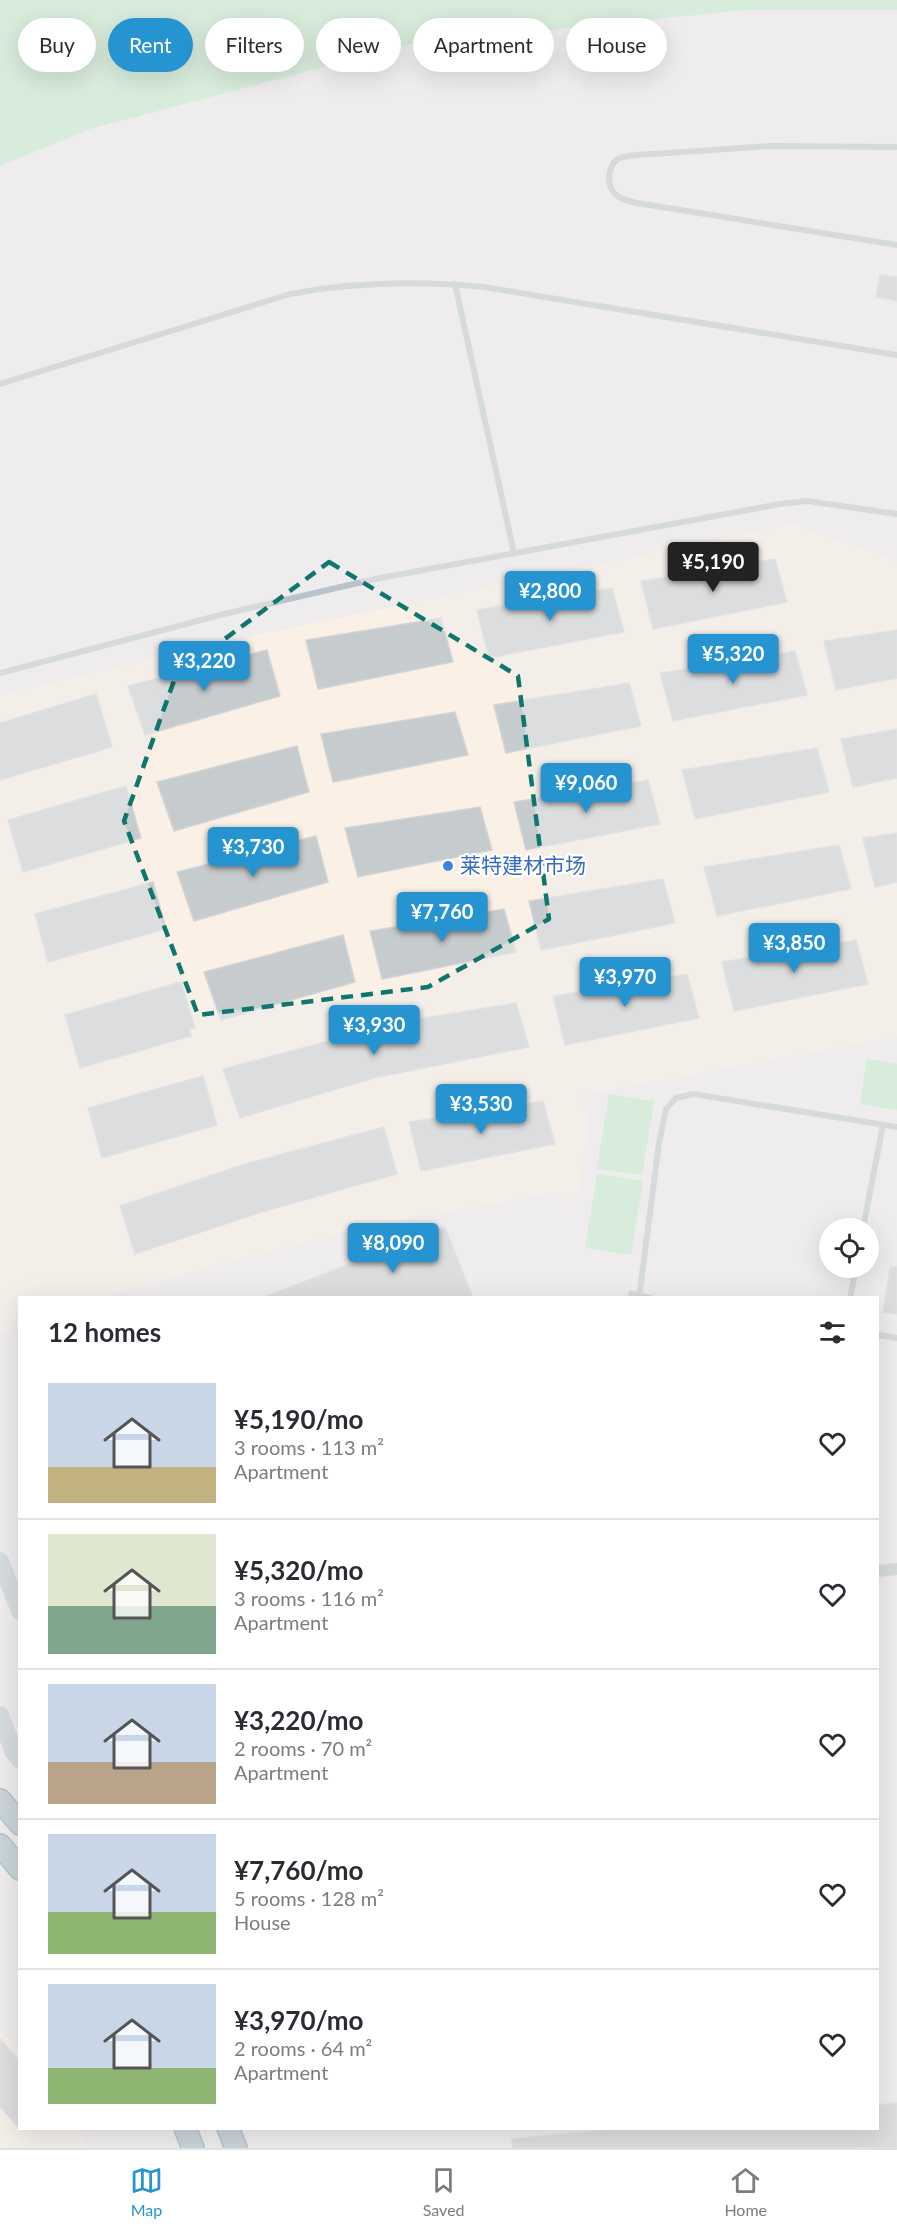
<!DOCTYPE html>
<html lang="en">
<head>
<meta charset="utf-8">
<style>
	body { margin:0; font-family:Lato,"Noto Sans SC",sans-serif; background:#f2f2f3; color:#2b2b33; height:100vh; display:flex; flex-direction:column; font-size:22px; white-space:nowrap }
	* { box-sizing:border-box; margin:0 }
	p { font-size:20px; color:#7c7c81 }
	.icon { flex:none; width:33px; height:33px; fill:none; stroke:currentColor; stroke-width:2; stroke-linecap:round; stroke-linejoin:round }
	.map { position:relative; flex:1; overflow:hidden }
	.panel { position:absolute; left:18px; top:1296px; width:861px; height:834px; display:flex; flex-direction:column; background:#fff; border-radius:0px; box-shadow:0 6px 24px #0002 }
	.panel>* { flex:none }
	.hud { position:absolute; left:18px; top:18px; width:861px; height:54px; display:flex; gap:12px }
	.controls { position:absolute; left:819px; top:1218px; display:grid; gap:12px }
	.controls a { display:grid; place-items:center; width:60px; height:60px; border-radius:50%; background:#fff; box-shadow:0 6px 24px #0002; font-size:30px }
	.price { position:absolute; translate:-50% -51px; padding:0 14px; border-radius:6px; background:#2594d0; color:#fff; font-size:20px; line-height:39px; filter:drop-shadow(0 2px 3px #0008) }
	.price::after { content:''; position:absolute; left:50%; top:36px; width:18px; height:14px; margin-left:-9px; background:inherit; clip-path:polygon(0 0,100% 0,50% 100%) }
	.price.selected { background:#222; color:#fff }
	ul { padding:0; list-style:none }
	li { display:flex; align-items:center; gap:18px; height:150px; padding:0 30px }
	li+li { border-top:2px solid #e1e1e2 }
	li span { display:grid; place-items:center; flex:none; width:168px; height:120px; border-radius:0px; color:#555 }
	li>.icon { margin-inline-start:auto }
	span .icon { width:72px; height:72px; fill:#fffc; stroke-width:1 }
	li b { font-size:26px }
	h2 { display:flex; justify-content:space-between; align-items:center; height:72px; padding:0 30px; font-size:26px }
	.chip { padding:0 21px; border-radius:27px; background:#fff; box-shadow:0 6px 24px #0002; font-size:21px; line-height:54px }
	.chip.selected { background:#2594d0; color:#fff }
	.dock { display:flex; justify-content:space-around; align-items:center; height:84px; border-top:2px solid #e1e1e2; background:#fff; font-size:16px; color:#7c7c81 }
	.dock a { display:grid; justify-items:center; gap:3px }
	.dock .selected { color:#2594d0 }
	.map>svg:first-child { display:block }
	.commercial { fill:#faf0e5 }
	.green { fill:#bcebc5 }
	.building { fill:#c6cbce; stroke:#d1d4d8; stroke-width:1.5 }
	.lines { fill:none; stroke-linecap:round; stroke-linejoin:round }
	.trunk-casing { stroke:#7294a4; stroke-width:24 }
	.service { stroke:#b8c4c8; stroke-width:6 }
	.minor { stroke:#b8c4c8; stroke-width:12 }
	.secondary { stroke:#b9c7cd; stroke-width:18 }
	.trunk { stroke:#9ab6c1; stroke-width:21 }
	.marked { fill:none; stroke:#0f766e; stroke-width:4.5; stroke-dasharray:12 8; stroke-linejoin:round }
	.shop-dot { fill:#3f7fe0; stroke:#fff; stroke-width:2 }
	.labels { text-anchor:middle; stroke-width:4.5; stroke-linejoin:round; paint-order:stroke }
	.shop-label { font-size:21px; fill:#366cbe; stroke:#fff; text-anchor:start }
</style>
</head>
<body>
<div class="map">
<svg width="897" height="2148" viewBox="0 0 897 2148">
	<rect width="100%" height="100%" fill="#efeced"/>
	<!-- commercial -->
	<path class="commercial" d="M792 524 897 561V1037L581 1095 589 1126 576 1203 554 1193 387 1222 143 1284 103 1297 20 1298 19 1326 0 1333V695L238 639Z
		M0 2031 19 2050 20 2128 79 2129 87 2148H0Z"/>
	<!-- green -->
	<path class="green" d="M0 0H897V10H745L411 44 90 129 0 166Z
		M867 1059 897 1064V1110L860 1104Z
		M609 1094 654 1101 642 1175 597 1169Z
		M597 1174 643 1181 631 1255 585 1248Z"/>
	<!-- building -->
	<path class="building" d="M880 275 897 277V301L876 297Z
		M775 559 787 602 653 629 641 581Z
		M612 588 624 632 489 658 477 610Z
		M441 618 453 662 318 689 306 640Z
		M897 630V678L836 690 824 641Z
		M267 650 280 696 145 735 128 686Z
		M795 651 807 695 673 721 660 673Z
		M629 683 641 726 506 753 494 705Z
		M96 694 112 747 0 780V723Z
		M455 712 468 755 333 782 321 734Z
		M897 729V778L853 787 841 739Z
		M297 746 309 792 174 831 157 782Z
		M817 748 829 792 695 819 682 770Z
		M648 780 660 824 526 850 514 802Z
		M126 786 141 838 23 872 8 820Z
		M480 807 492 850 358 877 345 828Z
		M897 833V882L875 887 863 838Z
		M316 836 328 882 194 921 177 872Z
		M839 845 851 889 717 916 704 867Z
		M663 879 675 923 541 950 529 901Z
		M153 882 166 929 48 962 35 914Z
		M504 909 516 952 382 979 370 931Z
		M343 935 355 982 221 1020 204 972Z
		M856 940 868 984 734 1011 722 962Z
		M687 974 699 1018 565 1045 553 996Z
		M181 982 195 1028 189 1029 191 1036 80 1068 65 1015Z
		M516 1003 529 1047 374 1078 240 1118 223 1069 382 1027V1025Z
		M203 1076 217 1125 102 1158 88 1108Z
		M543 1101 555 1144 421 1171 409 1122Z
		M384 1127 397 1174 262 1212 135 1254 120 1206 245 1164Z
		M445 1227 473 1298H264V1297Z
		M890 1267H897V1314L883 1312Z
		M0 2039 20 2061V2129L0 2107Z
		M897 2103V2148H513L512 2139 623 2128H878V2105Z"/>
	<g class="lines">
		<!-- trunk casing -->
		<g class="trunk-casing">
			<path id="trunk" d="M0 1800 20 1824
				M0 1845 20 1869
				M185 2128 193 2148
				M228 2128 236 2148"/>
		</g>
		<!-- service -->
		<path class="service" d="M897 147 770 146 637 155C632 156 623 156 618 159 608 165 606 185 615 194 620 200 630 201 637 203L897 245
			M455 284 514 553
			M0 384 290 294C353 282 420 281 484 287L897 355
			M0 673 224 614 375 579 780 504 807 501 897 514
			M863 1228 883 1125
			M631 1294 651 1298
			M639 1298 659 1143 666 1109 676 1098 693 1094 897 1127
			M850 1298 856 1268
			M878 1335 897 1338"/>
		<!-- minor -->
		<path class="minor" d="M878 1571 897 1569"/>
		<!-- secondary -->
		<path class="secondary" d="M0 1561 20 1611
			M0 1715 14 1753 20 1760"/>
		<!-- trunk -->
		<use href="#trunk" class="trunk"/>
	</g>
	<!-- marked area -->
	<path d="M0 0H897V2148H0ZM329 562 518 676 549 919 428 987 198 1015 124 821 176 675Z" fill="#efeced" fill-opacity=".55" fill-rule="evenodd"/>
	<path class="marked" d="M329 562 518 676 549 919 428 987 198 1015 124 821 176 675Z"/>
	<!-- markers -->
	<circle class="shop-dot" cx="448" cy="866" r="6"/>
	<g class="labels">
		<!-- shop labels -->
		<g class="shop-label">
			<text x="460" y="873">莱特建材市场</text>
		</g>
	</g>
</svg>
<div class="controls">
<a><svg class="icon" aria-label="locate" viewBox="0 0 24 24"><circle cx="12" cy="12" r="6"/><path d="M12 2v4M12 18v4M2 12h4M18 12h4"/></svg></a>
</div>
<b class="price selected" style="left:713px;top:593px">¥5,190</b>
<b class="price" style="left:550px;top:622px">¥2,800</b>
<b class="price" style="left:733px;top:685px">¥5,320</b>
<b class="price" style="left:204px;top:692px">¥3,220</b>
<b class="price" style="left:586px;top:814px">¥9,060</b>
<b class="price" style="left:253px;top:878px">¥3,730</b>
<b class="price" style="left:442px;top:943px">¥7,760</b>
<b class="price" style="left:794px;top:974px">¥3,850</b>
<b class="price" style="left:625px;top:1008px">¥3,970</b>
<b class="price" style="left:374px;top:1056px">¥3,930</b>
<b class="price" style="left:481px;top:1135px">¥3,530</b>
<b class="price" style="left:393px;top:1274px">¥8,090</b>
<div class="hud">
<a class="chip">Buy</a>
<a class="chip selected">Rent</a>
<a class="chip">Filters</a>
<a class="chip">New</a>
<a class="chip">Apartment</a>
<a class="chip">House</a>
</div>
<section class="panel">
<h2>12 homes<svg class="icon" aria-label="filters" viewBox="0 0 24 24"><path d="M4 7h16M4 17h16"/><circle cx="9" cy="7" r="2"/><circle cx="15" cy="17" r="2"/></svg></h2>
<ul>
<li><span style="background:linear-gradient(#c9d6e8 70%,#c2b280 0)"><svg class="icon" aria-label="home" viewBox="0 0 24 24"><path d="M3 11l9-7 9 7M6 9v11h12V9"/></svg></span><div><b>¥5,190/mo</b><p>3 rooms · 113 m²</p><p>Apartment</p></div><svg class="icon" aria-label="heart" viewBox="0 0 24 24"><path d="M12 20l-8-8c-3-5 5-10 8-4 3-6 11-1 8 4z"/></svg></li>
<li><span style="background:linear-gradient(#dfe7d0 60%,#7fa58c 0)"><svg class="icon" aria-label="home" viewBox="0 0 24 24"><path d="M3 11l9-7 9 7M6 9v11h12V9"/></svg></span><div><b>¥5,320/mo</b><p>3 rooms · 116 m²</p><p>Apartment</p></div><svg class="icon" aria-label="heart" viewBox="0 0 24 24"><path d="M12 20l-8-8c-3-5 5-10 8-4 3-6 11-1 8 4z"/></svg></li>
<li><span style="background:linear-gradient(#c9d6e8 65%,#b9a48a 0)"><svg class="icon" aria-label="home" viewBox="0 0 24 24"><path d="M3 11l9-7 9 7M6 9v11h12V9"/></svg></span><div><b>¥3,220/mo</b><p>2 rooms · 70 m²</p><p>Apartment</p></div><svg class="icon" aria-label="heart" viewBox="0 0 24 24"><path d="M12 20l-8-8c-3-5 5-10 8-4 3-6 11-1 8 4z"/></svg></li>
<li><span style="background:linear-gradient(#c9d6e8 65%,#8fb573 0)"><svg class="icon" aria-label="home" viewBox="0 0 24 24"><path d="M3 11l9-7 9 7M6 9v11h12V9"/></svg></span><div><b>¥7,760/mo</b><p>5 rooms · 128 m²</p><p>House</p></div><svg class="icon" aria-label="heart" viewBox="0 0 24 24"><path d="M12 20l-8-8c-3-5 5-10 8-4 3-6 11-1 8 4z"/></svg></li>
<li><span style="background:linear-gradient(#c9d6e8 70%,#8fb573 0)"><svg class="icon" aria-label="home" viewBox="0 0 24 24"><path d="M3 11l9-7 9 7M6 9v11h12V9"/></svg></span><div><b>¥3,970/mo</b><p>2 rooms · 64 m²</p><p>Apartment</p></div><svg class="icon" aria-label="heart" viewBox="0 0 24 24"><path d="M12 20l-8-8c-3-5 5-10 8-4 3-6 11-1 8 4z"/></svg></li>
</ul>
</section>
</div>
<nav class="dock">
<a class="selected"><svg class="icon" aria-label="map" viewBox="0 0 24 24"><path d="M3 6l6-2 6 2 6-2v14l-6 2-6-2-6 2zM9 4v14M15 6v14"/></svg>Map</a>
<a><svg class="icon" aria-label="saved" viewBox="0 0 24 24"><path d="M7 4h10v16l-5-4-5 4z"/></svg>Saved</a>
<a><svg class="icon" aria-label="home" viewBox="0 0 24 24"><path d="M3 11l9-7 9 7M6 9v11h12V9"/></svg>Home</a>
</nav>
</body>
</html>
